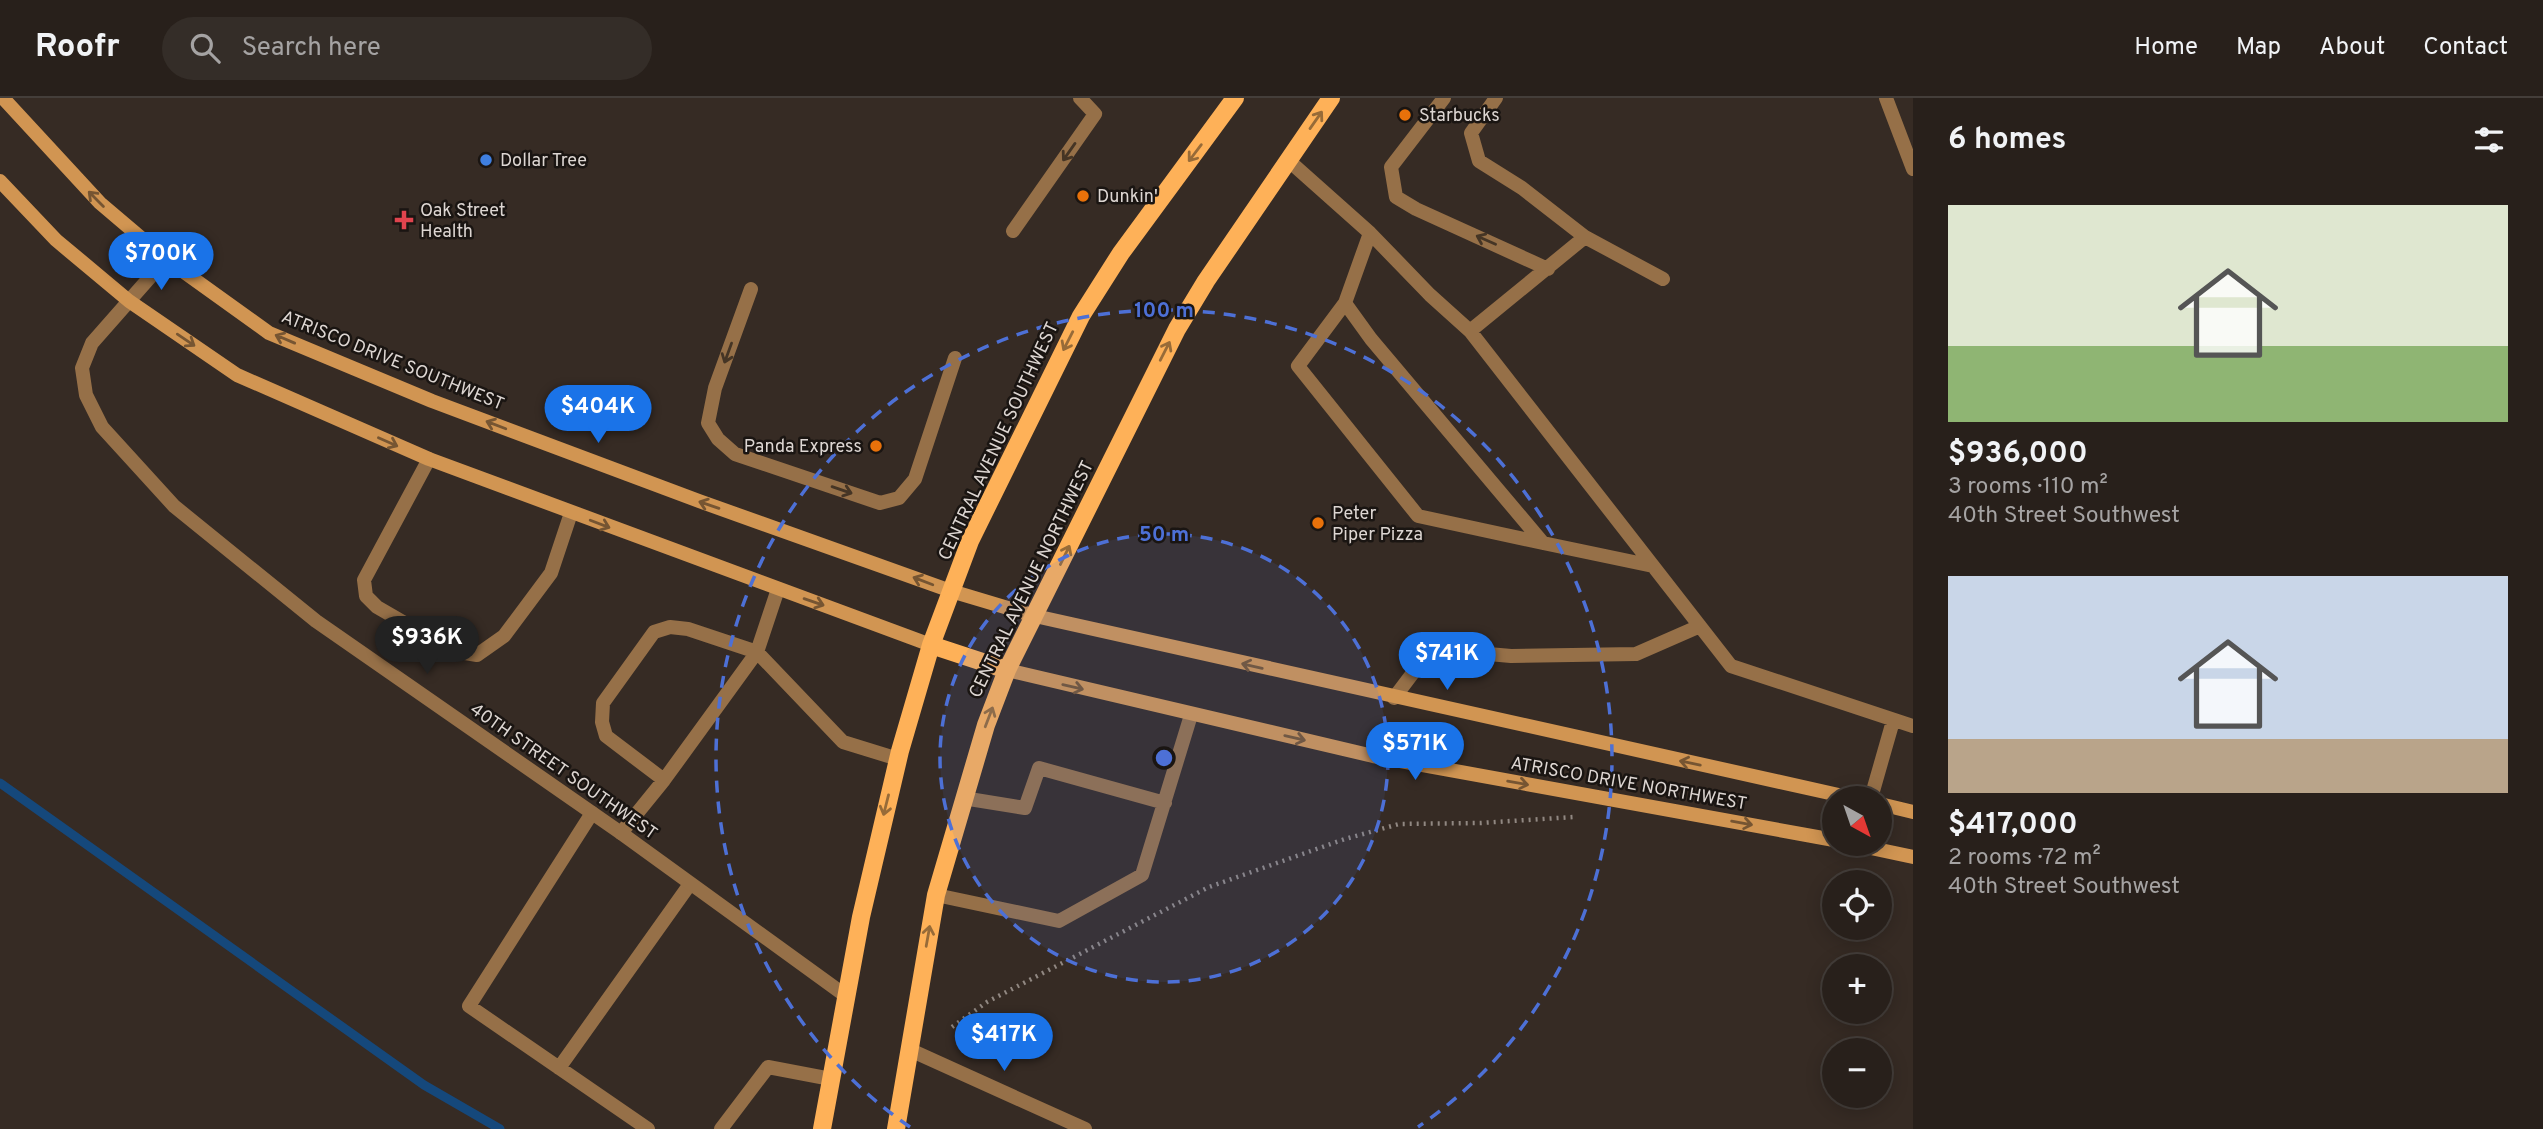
<!DOCTYPE html>
<html lang="en">
<head>
<meta charset="utf-8">
<style>
	body { margin:0; font-family:Overpass,sans-serif; background:#342d28; color:#f1f3f6; height:100vh; display:flex; flex-direction:column; font-size:26px; white-space:nowrap }
	* { box-sizing:border-box; margin:0 }
	p { font-size:23px; color:#a5a3a3 }
	.icon { flex:none; width:38px; height:38px; fill:none; stroke:currentColor; stroke-width:2; stroke-linecap:round; stroke-linejoin:round }
	.map { position:relative; flex:1; overflow:hidden }
	.panel { display:flex; flex-direction:column; background:#28201b; width:630px }
	.panel>* { flex:none }
	.needle { width:46px; rotate:140deg }
	.fabs { position:absolute; left:1822px; top:688px; display:grid; gap:14px }
	.fabs a { display:grid; place-items:center; width:70px; height:70px; border-radius:50%; background:#28201b; box-shadow:0 4px 18px #0003,0 0 0 2px #443e3a; font-size:35px }
	.price { position:absolute; translate:-50% -60px; padding:0 16px; border-radius:24px; background:#1a73e8; color:#fff; font-size:23px; line-height:46px; filter:drop-shadow(0 2px 4px #0008) }
	.price::after { content:''; position:absolute; left:50%; top:42px; width:21px; height:16px; margin-left:-10px; background:inherit; clip-path:polygon(0 0,100% 0,50% 100%) }
	.price.current { background:#222; color:#fff }
	ul { padding:0; list-style:none }
	li { display:grid; align-content:center; gap:14px; height:371px; padding:0 35px }
	li span { display:grid; place-items:center; height:217px; border-radius:0px; color:#555 }
	li>.icon { margin-inline-start:auto }
	span .icon { width:126px; height:126px; fill:#fffc; stroke-width:1 }
	li b { font-size:30px }
	h2 { display:flex; justify-content:space-between; align-items:center; height:84px; padding:0 35px; font-size:30px }
	header { display:flex; align-items:center; gap:42px; box-sizing:border-box; height:98px; padding:0 35px; background:#28201b; border-bottom:2px solid #443e3a }
	header strong { font-size:33px }
	nav { display:flex; gap:38px; margin-inline-start:auto; font-size:24px }
	.search { width:490px; height:63px; background:#342d28; display:flex; align-items:center; gap:18px; box-sizing:border-box; padding:0 24px; border-radius:38px; color:#a5a3a3; font-size:26px }
	main { display:flex; flex:1; min-height:0 }
	.map>svg:first-child { display:block }
	.lines { fill:none; stroke-linecap:round; stroke-linejoin:round }
	.stream { stroke:#15487b; stroke-width:9 }
	.path { stroke:#918882; stroke-width:4.5; stroke-dasharray:2 5; stroke-linecap:butt }
	.lane { stroke:#967048; stroke-width:14 }
	.street { stroke:#967048; stroke-width:14 }
	.secondary { stroke:#d19552; stroke-width:14 }
	.primary { stroke:#feb158; stroke-width:18 }
	.oneway { stroke:#976b38 }
	.oneway2 { stroke:#453525 }
	.oneway3 { stroke:#765532 }
	.ring { fill:none; stroke:#4d70d6; stroke-width:3.5; stroke-dasharray:12 9 }
	.food-dot { fill:#e8710a; stroke:#1a1512; stroke-width:2.5 }
	.shop-dot { fill:#3f7fe0; stroke:#1a1512; stroke-width:2.5 }
	.health-dot { fill:#e0444e; stroke:#1a1512; stroke-width:2.5 }
	.labels { text-anchor:middle; stroke-width:5; stroke-linejoin:round; paint-order:stroke }
	.poi-label { font-size:18px; fill:#ddd6d2; stroke:#1a1512; text-anchor:start }
	.street-label { font-size:18px; fill:#ddd6d2; stroke:#1a1512 }
	.centre { fill:#4d70d6; stroke:#1a1512; stroke-width:3.5 }
	.ring-label { font-size:21px; text-anchor:middle; font-weight:bold; fill:#4d70d6; stroke:#1a1512; stroke-width:5; stroke-linejoin:round; paint-order:stroke }
</style>
</head>
<body>
<header>
<strong>Roofr</strong>
<div class="search"><svg class="icon" aria-label="search" viewBox="0 0 24 24"><circle cx="10" cy="10" r="6"/><path d="M15 15l6 6"/></svg>Search here</div>
<nav><a>Home</a><a>Map</a><a>About</a><a>Contact</a></nav>
</header>
<main>
<div class="map">
<svg width="1913" height="1031" viewBox="0 0 1913 1031">
	<rect width="100%" height="100%" fill="#362b24"/>
	<g class="lines">
		<!-- stream -->
		<path class="stream" d="M0 685 424 987 500 1031"/>
		<!-- path -->
		<path class="path" d="M952 929 987 904 1209 789 1345 741 1399 726 1480 725 1574 719"/>
		<!-- lane -->
		<path class="lane" d="M1444 0 1391 69 1396 99 1416 111 1548 171
			M1496 0 1471 35 1479 63 1522 90 1585 139 1663 181
			M1886 0 1913 71
			M1288 62 1370 135 1430 197 1470 233 1731 568 1913 628
			M1013 133 1095 16 1080 0
			M1370 135 1345 205 1371 241 1543 445 1653 468
			M751 191 715 290 708 325 718 341 735 356 880 405 899 400 915 381 955 260
			M1345 205 1298 268 1418 418 1543 445
			M1470 233 1585 139
			M429 361 364 482 366 498 377 509 453 553 477 557 504 538 551 475 571 415
			M1394 600 1428 555 1455 553 1511 558 1636 556 1700 528
			M664 682 606 638 602 624 603 605 654 534 670 529 688 531 757 554 778 491
			M963 700 1025 710 1039 670 1165 705
			M1871 700 1893 623
			M592 715 469 908 648 1031
			M621 735 664 682 757 554 843 644 898 661
			M936 797 1059 823 1142 777 1191 617
			M559 970 690 786
			M721 1031 768 969 831 981"/>
		<!-- street -->
		<path class="street" d="M166 161 92 245 82 270 86 297 102 329 174 408 316 523 621 735 846 898
			M908 951 1085 1031"/>
		<!-- secondary -->
		<path class="secondary" d="M3 0 100 105 166 161 269 235 432 303 699 403 951 493 1035 518 1852 700
			M0 83 56 142 129 203 237 277 429 361 931 547
			M1007 572 1373 658 1834 742
			M1880 706 1913 714
			M1852 746 1913 759"/>
		<!-- primary -->
		<path class="primary" d="M931 547 1007 572
			M822 1031 861 819 900 653 931 547 970 443 1081 218 1121 155 1235 0
			M896 1031 936 797 986 627 1007 572 1177 231 1206 183 1331 0"/>
	</g>
	<!-- one-way arrows -->
	<defs><path id="oneway-shaft" d="M-6 0H5M1.5-3L5.5 0L1.5 3" fill="none" stroke-width="1.6" stroke-linecap="round" stroke-linejoin="round" transform="scale(1.75)"/></defs>
	<g class="oneway">
		<use href="#oneway-shaft" transform="translate(1316 22) rotate(-55)"/>
		<use href="#oneway-shaft" transform="translate(1195 55) rotate(127)"/>
		<use href="#oneway-shaft" transform="translate(1068 243) rotate(117)"/>
		<use href="#oneway-shaft" transform="translate(1165 253) rotate(-63)"/>
		<use href="#oneway-shaft" transform="translate(1065 457) rotate(-64)"/>
		<use href="#oneway-shaft" transform="translate(989 619) rotate(-69)"/>
		<use href="#oneway-shaft" transform="translate(886 707) rotate(104)"/>
		<use href="#oneway-shaft" transform="translate(928 838) rotate(-80)"/>
	</g>
	<g class="oneway2">
		<use href="#oneway-shaft" transform="translate(1069 54) rotate(125)"/>
		<use href="#oneway-shaft" transform="translate(1486 142) rotate(-156)"/>
		<use href="#oneway-shaft" transform="translate(728 255) rotate(110)"/>
		<use href="#oneway-shaft" transform="translate(842 392) rotate(19)"/>
	</g>
	<g class="oneway3">
		<use href="#oneway-shaft" transform="translate(96 101) rotate(-135)"/>
		<use href="#oneway-shaft" transform="translate(285 241) rotate(-157)"/>
		<use href="#oneway-shaft" transform="translate(186 242) rotate(34)"/>
		<use href="#oneway-shaft" transform="translate(496 327) rotate(-159)"/>
		<use href="#oneway-shaft" transform="translate(388 344) rotate(24)"/>
		<use href="#oneway-shaft" transform="translate(709 407) rotate(-161)"/>
		<use href="#oneway-shaft" transform="translate(600 426) rotate(21)"/>
		<use href="#oneway-shaft" transform="translate(923 483) rotate(-159)"/>
		<use href="#oneway-shaft" transform="translate(814 504) rotate(19)"/>
		<use href="#oneway-shaft" transform="translate(1252 568) rotate(-167)"/>
		<use href="#oneway-shaft" transform="translate(1073 589) rotate(13)"/>
		<use href="#oneway-shaft" transform="translate(1295 640) rotate(13)"/>
		<use href="#oneway-shaft" transform="translate(1690 665) rotate(-168)"/>
		<use href="#oneway-shaft" transform="translate(1518 685) rotate(10)"/>
		<use href="#oneway-shaft" transform="translate(1742 725) rotate(10)"/>
	</g>
	<!-- distance rings -->
	<circle cx="1164" cy="660" r="224" fill="#4d70d6" fill-opacity=".12"/>
	<g class="ring">
		<circle cx="1164" cy="660" r="224"/>
		<path d="M910 1029A448 448 0 1 1 1418 1029"/>
	</g>
	<!-- markers -->
	<g class="food-dot">
		<circle cx="1405" cy="17" r="7"/>
		<circle cx="1083" cy="98" r="7"/>
		<circle cx="876" cy="348" r="7"/>
		<circle cx="1318" cy="425" r="7"/>
	</g>
	<circle class="shop-dot" cx="486" cy="62" r="7"/>
	<path class="health-dot" d="M400.5 111.5h7v7h7v7h-7v7h-7v-7h-7v-7h7z"/>
	<g class="labels">
		<!-- poi labels -->
		<g class="poi-label">
			<text x="1419" y="23">Starbucks</text>
			<text x="500" y="68">Dollar Tree</text>
			<text x="1097" y="104">Dunkin'</text>
			<text x="420" y="118">Oak Street<tspan x="420" dy="21">Health</tspan></text>
			<text x="862" y="354" text-anchor="end">Panda Express</text>
			<text x="1332" y="421">Peter<tspan x="1332" dy="21">Piper Pizza</tspan></text>
		</g>
		<!-- street labels -->
		<g class="street-label">
			<text transform="translate(393 262) rotate(22)" y="6">ATRISCO DRIVE SOUTHWEST</text>
			<text transform="translate(998 343) rotate(-65)" y="6">CENTRAL AVENUE SOUTHWEST</text>
			<text transform="translate(1031 481) rotate(-64)" y="6">CENTRAL AVENUE NORTHWEST</text>
			<text transform="translate(564 673) rotate(35)" y="6">40TH STREET SOUTHWEST</text>
			<text transform="translate(1629 685) rotate(10)" y="6">ATRISCO DRIVE NORTHWEST</text>
		</g>
	</g>
	<circle cx="1164" cy="660" r="10" class="centre"/>
	<g class="ring-label">
		<text x="1164" y="219">100 m</text>
		<text x="1164" y="443">50 m</text>
	</g>
</svg>
<div class="fabs">
<a><svg class="needle" viewBox="-14 -14 28 28"><path d="M0-13l5 13h-10z" fill="#e53935"/><path d="M0 13l5-13h-10z" fill="#a5a3a3"/></svg></a>
<a><svg class="icon" aria-label="locate" viewBox="0 0 24 24"><circle cx="12" cy="12" r="6"/><path d="M12 2v4M12 18v4M2 12h4M18 12h4"/></svg></a>
<a>+</a>
<a>−</a>
</div>
<b class="price" style="left:161px;top:194px">$700K</b>
<b class="price" style="left:598px;top:347px">$404K</b>
<b class="price current" style="left:427px;top:578px">$936K</b>
<b class="price" style="left:1447px;top:594px">$741K</b>
<b class="price" style="left:1415px;top:684px">$571K</b>
<b class="price" style="left:1004px;top:975px">$417K</b>
</div>
<section class="panel">
<h2>6 homes<svg class="icon" aria-label="filters" viewBox="0 0 24 24"><path d="M4 7h16M4 17h16"/><circle cx="9" cy="7" r="2"/><circle cx="15" cy="17" r="2"/></svg></h2>
<ul>
<li><span style="background:linear-gradient(#dfe7d0 65%,#8fb573 0)"><svg class="icon" aria-label="home" viewBox="0 0 24 24"><path d="M3 11l9-7 9 7M6 9v11h12V9"/></svg></span><div><b>$936,000</b><p>3 rooms · 110 m²</p><p>40th Street Southwest</p></div></li>
<li><span style="background:linear-gradient(#c9d6e8 75%,#b9a48a 0)"><svg class="icon" aria-label="home" viewBox="0 0 24 24"><path d="M3 11l9-7 9 7M6 9v11h12V9"/></svg></span><div><b>$417,000</b><p>2 rooms · 72 m²</p><p>40th Street Southwest</p></div></li>
</ul>
</section>
</main>
</body>
</html>
